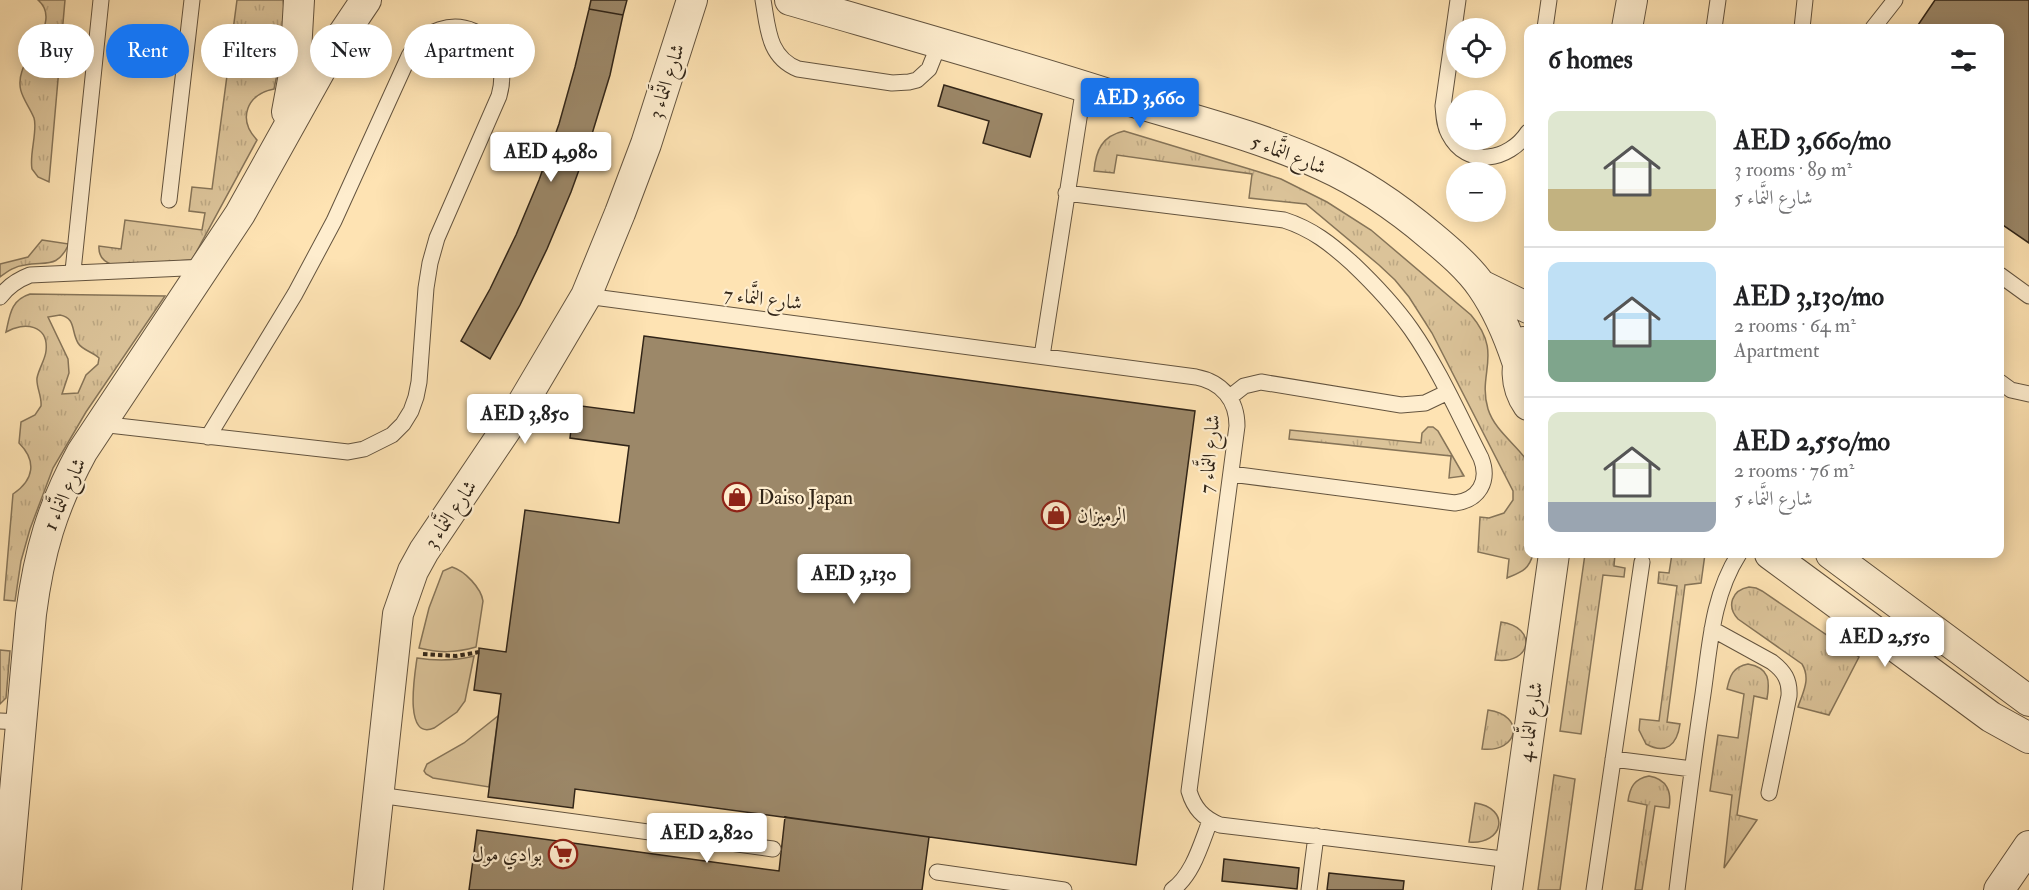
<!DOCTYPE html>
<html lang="en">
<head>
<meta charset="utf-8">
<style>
	body { margin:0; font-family:"IM FELL Double Pica",Amiri,serif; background:#f2f2f2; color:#202124; height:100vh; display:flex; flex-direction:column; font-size:22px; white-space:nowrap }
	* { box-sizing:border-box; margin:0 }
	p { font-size:20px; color:#757577 }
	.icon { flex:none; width:33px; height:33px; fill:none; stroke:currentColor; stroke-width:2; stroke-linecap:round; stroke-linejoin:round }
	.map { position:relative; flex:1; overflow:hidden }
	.panel { position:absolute; left:1524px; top:24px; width:480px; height:534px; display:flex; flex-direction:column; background:#fff; border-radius:12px; box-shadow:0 3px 15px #0003 }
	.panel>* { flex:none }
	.top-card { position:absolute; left:18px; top:24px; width:570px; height:54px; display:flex; gap:12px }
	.buttons { position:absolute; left:1446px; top:18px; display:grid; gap:12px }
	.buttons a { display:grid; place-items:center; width:60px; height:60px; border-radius:50%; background:#fff; box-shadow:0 3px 15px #0003; font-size:30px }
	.price { position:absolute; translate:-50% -51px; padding:0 14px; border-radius:6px; background:#fff; color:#222; font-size:20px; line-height:39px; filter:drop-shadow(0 2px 3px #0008) }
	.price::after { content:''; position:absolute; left:50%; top:36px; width:18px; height:14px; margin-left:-9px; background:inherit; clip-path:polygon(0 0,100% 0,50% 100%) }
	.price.on { background:#1a73e8; color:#fff }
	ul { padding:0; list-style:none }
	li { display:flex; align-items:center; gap:18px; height:150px; padding:0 24px }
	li+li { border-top:2px solid #e0e0e0 }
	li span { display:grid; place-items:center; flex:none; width:168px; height:120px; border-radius:12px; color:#555 }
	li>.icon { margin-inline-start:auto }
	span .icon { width:72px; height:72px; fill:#fffc; stroke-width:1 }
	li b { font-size:26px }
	h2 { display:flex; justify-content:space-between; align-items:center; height:72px; padding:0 24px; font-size:26px }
	.tag { padding:0 21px; border-radius:27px; background:#fff; box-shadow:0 3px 15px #0003; font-size:21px; line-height:54px }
	.tag.on { background:#1a73e8; color:#fff }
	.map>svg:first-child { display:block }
	.grass { fill:url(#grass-tufts); stroke:#867458; stroke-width:1.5; fill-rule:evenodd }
	.green { fill:#dbc399; stroke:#867458; stroke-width:1.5 }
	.building { fill:#9c8869; stroke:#312518; stroke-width:1.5 }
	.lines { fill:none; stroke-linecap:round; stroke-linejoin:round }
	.lane-casing { stroke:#64543f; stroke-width:17 }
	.street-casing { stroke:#64543f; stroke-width:32 }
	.path { stroke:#312518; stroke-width:4; stroke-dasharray:4.5 3; stroke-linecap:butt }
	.lane { stroke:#feedce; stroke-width:15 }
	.street { stroke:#feedce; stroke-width:30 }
	.labels { text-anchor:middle; stroke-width:4.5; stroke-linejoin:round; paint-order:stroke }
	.street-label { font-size:20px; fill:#312518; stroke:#feedce }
	.poi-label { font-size:20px; fill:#312518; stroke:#feedce; text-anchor:start }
</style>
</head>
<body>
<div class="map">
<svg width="2029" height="890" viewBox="0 0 2029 890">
	<defs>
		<pattern id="grass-tufts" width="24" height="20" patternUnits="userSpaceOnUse" patternTransform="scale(1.5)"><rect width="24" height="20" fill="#dbc399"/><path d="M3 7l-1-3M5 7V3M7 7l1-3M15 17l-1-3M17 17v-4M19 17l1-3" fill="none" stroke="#bca783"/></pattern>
	</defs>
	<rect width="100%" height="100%" fill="#fee3b3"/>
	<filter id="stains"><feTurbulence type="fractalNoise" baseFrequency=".00333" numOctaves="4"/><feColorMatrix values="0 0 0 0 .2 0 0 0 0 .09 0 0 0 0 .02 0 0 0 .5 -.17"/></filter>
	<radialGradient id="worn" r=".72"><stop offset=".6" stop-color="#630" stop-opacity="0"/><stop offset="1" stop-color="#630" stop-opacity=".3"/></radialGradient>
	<!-- grass -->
	<path class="grass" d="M38 0H65L49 182 38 177 32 169C29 155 38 130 34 118 27 101 15 92 22 71 28 50 61 20 38 0Z
		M237 0H283C288 30 280 59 274 89 247 94 237 119 257 140L192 260 113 265C104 262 98 257 99 246L121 249 125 220 202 230 205 213 189 211 192 187 212 189Z
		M1124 131 1256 171 1281 179 1327 202 1371 230 1471 315C1504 354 1477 372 1488 409 1495 431 1516 444 1528 462V554H1533C1529 570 1521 572 1507 578L1509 559 1478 552 1480 517 1489 518 1504 513 1513 500V491L1432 333 1409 297 1395 280 1379 265 1306 204 1249 198 1252 174 1117 155 1114 173 1094 171C1096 150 1102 136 1124 131Z
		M42 240 69 244C57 269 47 261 25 265 15 266 8 271 0 277V264L28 257Z
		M30 294 165 296 86 412 53 468 30 529 21 561 15 601 4 600 13 494C34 480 37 461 19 443L21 422 35 415 41 406C42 396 36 387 37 378 39 368 45 360 46 351 49 325 24 321 6 332 10 314 11 300 30 294ZM60 315C76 318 71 331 78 343 82 350 93 352 99 358L98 364 86 375 78 393 62 394 69 373 68 359 48 317Z
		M1428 427H1433L1438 431 1464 476 1449 478 1451 456 1289 439 1290 430 1421 443 1422 433Z
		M1585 554H1615L1614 566 1625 568 1624 577 1603 575 1581 734 1560 731Z
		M1672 554H1705L1701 583 1685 585 1667 722 1680 724C1677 745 1666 755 1646 744L1639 730 1640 719 1659 721 1677 586 1658 583 1659 572 1669 573Z
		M1749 587 1756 588 1762 591 1859 657 1829 715 1798 707C1803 692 1811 679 1802 664L1738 619C1726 606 1732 590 1749 587Z
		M1501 622C1538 627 1532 665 1495 660Z
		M0 650 10 651 6 698 0 704Z
		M1748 664C1770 668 1770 681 1767 699L1754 696 1737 815 1757 820 1724 868 1732 795 1710 791 1718 735 1738 738 1744 694 1727 689C1730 675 1733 667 1748 664Z
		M1488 710C1526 715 1519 753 1482 749Z
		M1554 775 1575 779 1560 890H1538Z
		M1649 776C1667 779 1672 792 1669 808L1655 806 1642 890H1635L1647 805 1628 801C1630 787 1634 779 1649 776Z
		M1475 803C1511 808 1504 845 1469 842Z"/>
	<!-- green -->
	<path class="green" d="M452 567C465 571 481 588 483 601L476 647C455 653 439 653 419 648L429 608 443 571Z
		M474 656 465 701 457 712 434 728C403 741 415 673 417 658 437 661 454 661 474 656Z
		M498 716 489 787 433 778 426 774 424 771 427 764 464 743Z"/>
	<!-- building -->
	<path class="building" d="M591 0H627L623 15 589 9Z
		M1935 0H2029V243L2000 223V28H1916Z
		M589 9 623 15 610 75 592 134 571 192 547 249 520 305 490 359 461 341 490 289 516 235 539 180 559 124 575 67Z
		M944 85 1042 114 1030 157 983 143 989 121 938 106Z
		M644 336 1195 411 1136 865 575 789 573 808 488 797 501 694 474 690 479 652V648L506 652 525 510 619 523 629 446 570 438 574 405 634 413Z
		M785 817 929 837 922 890H469L477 830 779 871Z
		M1224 859 1299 868 1297 889 1222 881Z
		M1329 873 1404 881 1403 890H1327Z"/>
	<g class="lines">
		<!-- lane casing -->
		<g class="lane-casing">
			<path id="lane" d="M763 0C768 28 768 57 798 69L892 83 909 82 917 80 929 69 939 44
				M1458 0 1443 106C1444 116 1444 125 1449 134 1467 169 1509 161 1528 132
				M1545 28 1549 0
				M1714 28 1718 0
				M1802 28 1805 0
				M1873 28 1895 0
				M1066 193 1284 220C1312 229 1331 244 1353 264 1374 284 1394 305 1411 329 1439 369 1459 415 1481 458 1490 481 1479 500 1455 503L1231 474
				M169 200 192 0
				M73 271 101 0
				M2000 275 2029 296
				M586 296 1196 377C1222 382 1237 400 1237 426L1189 791C1194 808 1203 818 1220 825L1511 860
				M0 297C8 286 17 280 30 275L207 267
				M1042 356 1084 86
				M2000 382 2011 390 2029 394
				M1230 397 1244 386 1261 382 1401 405 1425 403 1448 392
				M100 424 348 452 364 449 392 435 403 424 411 411 416 397 419 382 426 288 430 263 437 238 499 96C517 32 443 0 409 56L334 221 295 294 208 437
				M1712 629 1772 662C1784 671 1790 680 1789 696L1769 793
				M0 721 21 722
				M1613 759 1692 769
				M378 795 773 849
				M937 872 1064 890
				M1172 890C1193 875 1201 844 1210 821
				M1309 890 1316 836
				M1594 890 1642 562
				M1677 890C1685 825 1693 760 1703 694 1710 646 1712 596 1739 554"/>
		</g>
		<!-- street casing -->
		<g class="street-casing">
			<path id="street" d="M790 0C897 31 1005 61 1111 95 1181 117 1255 134 1322 165 1362 183 1398 208 1431 236 1449 251 1469 268 1482 287 1498 310 1508 334 1517 361
				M1627 28 1632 0
				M287 112 295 69 299 0
				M1481 285 1528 308
				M1523 342C1516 364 1514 385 1528 405
				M1770 554 1991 717 2029 738
				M1831 554 2029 701
				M6 890 31 614C39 552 52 507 82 452L240 214 327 58 366 0
				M368 890 398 614 413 571 424 551 515 416 586 296 620 213 646 144 692 0
				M1507 890 1554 554
				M1999 890 2029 846"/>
		</g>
		<!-- path -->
		<path class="path" d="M423 654 456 656 479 652"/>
		<!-- lane -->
		<use href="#lane" class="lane"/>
		<!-- street -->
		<use href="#street" class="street"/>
	</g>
	<!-- icons -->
	<defs>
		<g id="shop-ring" transform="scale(1.5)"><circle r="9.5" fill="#feedce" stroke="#8f2418" stroke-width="1.5"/><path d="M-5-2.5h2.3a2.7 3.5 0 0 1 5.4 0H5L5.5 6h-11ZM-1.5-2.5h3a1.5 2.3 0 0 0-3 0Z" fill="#8f2418"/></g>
		<g id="supermarket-ring" transform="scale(1.5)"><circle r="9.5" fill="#feedce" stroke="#8f2418" stroke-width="1.5"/><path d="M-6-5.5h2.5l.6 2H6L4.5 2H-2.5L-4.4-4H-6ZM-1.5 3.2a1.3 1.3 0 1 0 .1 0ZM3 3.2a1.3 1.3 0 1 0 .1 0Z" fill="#8f2418"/></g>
	</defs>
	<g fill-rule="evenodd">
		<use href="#shop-ring" x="737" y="497"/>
		<use href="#shop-ring" x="1056" y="515"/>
		<use href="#supermarket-ring" x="563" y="854"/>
	</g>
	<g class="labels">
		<!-- street labels -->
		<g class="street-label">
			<text transform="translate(666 81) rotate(-72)" y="7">شارع النَّماء 3</text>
			<text transform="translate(1289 154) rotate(21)" y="7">شارع النَّماء 5</text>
			<text transform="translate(763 298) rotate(7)" y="7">شارع النَّماء 7</text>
			<text transform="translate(1209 454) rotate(-85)" y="7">شارع النَّماء 7</text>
			<text transform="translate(64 494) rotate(-66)" y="7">شارع النَّماء 1</text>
			<text transform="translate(450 514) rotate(-56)" y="7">شارع النَّماء 3</text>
			<text transform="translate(1530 722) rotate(-82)" y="7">شارع النَّماء 4</text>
		</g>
		<!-- poi labels -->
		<g class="poi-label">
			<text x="758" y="504">Daiso Japan</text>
			<text x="1077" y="522">الرميزان</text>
			<text x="542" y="861" text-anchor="end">بوادي مول</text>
		</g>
	</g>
	<rect width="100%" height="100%" filter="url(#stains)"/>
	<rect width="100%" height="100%" fill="url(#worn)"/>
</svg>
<div class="buttons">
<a><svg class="icon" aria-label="locate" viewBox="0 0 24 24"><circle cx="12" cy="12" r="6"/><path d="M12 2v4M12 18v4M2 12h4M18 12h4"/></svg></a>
<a>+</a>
<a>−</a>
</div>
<b class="price on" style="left:1140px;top:129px">AED 3,660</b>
<b class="price" style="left:551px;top:183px">AED 4,980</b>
<b class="price" style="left:525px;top:445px">AED 3,850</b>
<b class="price" style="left:854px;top:605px">AED 3,130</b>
<b class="price" style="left:1885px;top:668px">AED 2,550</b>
<b class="price" style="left:707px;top:864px">AED 2,820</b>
<div class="top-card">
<a class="tag">Buy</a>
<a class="tag on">Rent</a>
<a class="tag">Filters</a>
<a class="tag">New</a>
<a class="tag">Apartment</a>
</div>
<section class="panel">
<h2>6 homes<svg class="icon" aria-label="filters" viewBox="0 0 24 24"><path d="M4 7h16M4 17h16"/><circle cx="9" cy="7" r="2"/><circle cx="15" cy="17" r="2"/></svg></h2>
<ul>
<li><span style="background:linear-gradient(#dfe7d0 65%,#c2b280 0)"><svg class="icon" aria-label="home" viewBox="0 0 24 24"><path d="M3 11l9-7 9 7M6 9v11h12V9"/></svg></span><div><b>AED 3,660/mo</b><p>3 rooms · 89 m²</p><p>شارع النَّماء 5</p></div></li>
<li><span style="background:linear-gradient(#bfe0f5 65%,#7fa58c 0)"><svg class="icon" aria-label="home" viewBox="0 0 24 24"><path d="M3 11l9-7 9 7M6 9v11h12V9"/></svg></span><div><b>AED 3,130/mo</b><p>2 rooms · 64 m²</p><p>Apartment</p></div></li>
<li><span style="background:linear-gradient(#dfe7d0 75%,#9aa5b1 0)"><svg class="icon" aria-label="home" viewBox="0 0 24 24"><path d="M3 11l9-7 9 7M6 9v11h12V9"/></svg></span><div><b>AED 2,550/mo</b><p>2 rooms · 76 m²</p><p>شارع النَّماء 5</p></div></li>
</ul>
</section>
</div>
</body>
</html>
